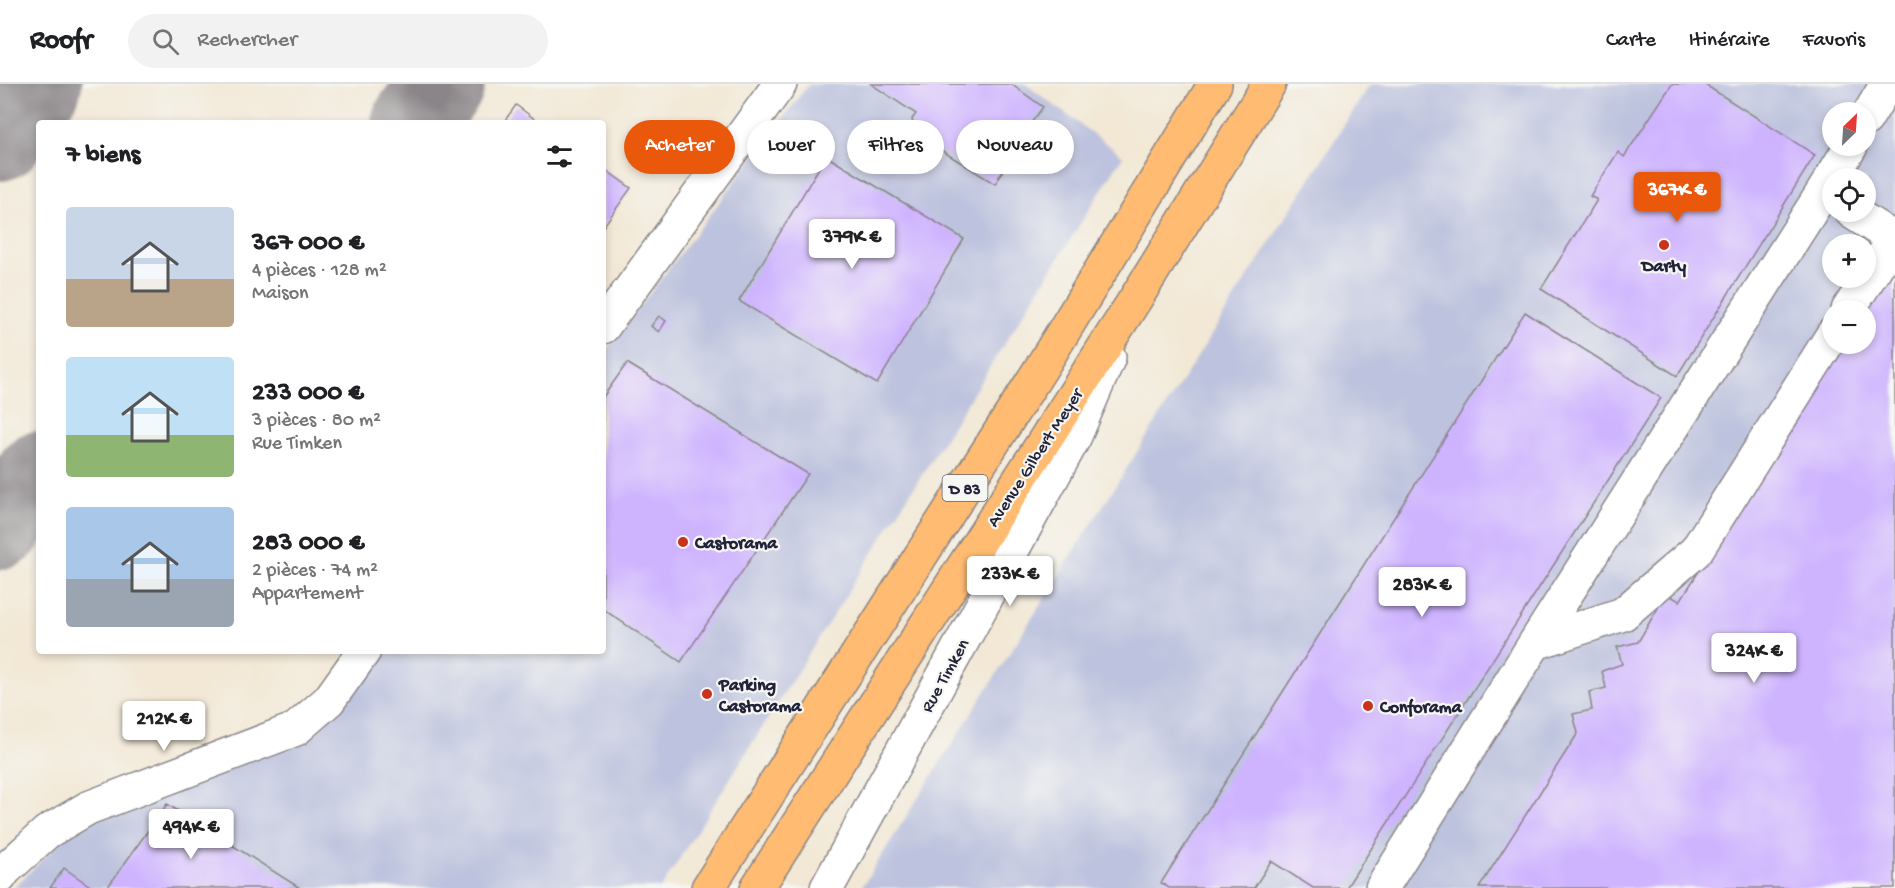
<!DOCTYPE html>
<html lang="fr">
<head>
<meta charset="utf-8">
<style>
	body { margin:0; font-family:"Gochi Hand",sans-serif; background:#f2f2f2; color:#202124; height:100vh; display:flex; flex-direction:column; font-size:22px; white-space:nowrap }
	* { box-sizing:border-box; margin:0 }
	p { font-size:20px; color:#757577 }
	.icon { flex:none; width:33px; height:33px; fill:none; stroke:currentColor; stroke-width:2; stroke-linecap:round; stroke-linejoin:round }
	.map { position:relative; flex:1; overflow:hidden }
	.sheet { position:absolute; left:36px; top:36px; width:570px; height:534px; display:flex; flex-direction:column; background:#fff; border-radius:6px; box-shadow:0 3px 9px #0003 }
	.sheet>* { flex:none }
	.top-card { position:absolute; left:624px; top:36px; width:570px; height:54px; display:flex; gap:12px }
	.needle { width:39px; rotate:25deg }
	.tools { position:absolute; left:1822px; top:18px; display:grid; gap:12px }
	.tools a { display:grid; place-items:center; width:54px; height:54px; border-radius:50%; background:#fff; box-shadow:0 3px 9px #0003; font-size:30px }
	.price { position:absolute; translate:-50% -51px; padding:0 14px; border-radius:6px; background:#fff; color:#222; font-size:20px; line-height:39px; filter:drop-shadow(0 2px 3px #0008) }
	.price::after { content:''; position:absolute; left:50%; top:36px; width:18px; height:14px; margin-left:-9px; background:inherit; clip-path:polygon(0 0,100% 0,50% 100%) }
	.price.on { background:#ea580c; color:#fff }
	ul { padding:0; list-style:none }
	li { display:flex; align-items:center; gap:18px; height:150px; padding:0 30px }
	li span { display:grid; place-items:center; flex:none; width:168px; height:120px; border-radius:6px; color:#555 }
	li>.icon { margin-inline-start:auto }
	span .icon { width:72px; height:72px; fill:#fffc; stroke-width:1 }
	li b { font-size:26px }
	h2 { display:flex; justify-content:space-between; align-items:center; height:72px; padding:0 30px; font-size:26px }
	.tag { padding:0 21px; border-radius:27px; background:#fff; box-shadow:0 3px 9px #0003; font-size:21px; line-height:54px }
	.tag.on { background:#ea580c; color:#fff }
	header { display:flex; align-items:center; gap:36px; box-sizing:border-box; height:84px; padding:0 30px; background:#fff; border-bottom:2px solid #e0e0e0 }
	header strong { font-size:28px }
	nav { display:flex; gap:33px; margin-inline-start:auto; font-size:21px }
	.search { width:420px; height:54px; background:#f2f2f2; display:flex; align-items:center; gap:15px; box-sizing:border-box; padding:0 21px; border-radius:33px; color:#757577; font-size:22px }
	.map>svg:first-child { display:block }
	.industrial { fill:#bdc3de; fill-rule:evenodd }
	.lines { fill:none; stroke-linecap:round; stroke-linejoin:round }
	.taxiway { stroke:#8a8588; stroke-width:86 }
	.building { fill:#ceb3ff }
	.minor-casing { stroke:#8a8588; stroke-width:36 }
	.major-casing { stroke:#8a8588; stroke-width:36 }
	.minor { stroke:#fff; stroke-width:33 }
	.major { stroke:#febb71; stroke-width:33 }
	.poi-dot { fill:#c8321e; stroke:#f6f6f2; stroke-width:2 }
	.labels { text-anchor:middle; stroke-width:4.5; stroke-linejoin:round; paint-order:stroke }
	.shield { fill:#f6f6f2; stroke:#626272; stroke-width:1.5 }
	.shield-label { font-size:16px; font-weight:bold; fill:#22223b }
	.poi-label { font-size:18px; font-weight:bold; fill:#22223b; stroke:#f6f6f2; text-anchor:start }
	.street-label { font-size:18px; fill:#22223b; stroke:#f6f6f2 }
</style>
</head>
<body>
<header>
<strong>Roofr</strong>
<div class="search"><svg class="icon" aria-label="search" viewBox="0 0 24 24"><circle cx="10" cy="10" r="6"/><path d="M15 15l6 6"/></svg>Rechercher</div>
<nav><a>Carte</a><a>Itinéraire</a><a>Favoris</a></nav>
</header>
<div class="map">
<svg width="1895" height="804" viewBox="0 0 1895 804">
	<rect width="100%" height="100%" fill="#f6f6f2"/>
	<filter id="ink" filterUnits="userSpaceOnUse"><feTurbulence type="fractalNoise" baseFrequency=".0167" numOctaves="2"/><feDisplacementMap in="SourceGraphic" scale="12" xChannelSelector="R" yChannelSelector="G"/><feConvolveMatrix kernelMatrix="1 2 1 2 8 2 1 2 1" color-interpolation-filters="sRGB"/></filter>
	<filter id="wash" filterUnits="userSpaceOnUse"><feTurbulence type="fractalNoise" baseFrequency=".008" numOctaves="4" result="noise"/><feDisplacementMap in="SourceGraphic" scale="24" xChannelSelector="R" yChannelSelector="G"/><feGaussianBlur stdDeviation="1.35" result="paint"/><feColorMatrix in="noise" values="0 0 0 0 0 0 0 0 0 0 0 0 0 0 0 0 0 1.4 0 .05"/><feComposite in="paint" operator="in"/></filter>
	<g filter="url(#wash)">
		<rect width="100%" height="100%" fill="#f2e8d5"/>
		<!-- industrial -->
		<path class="industrial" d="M809 0H1025L1123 72 661 804H13L78 740 316 650 379 567H603V271Z
			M1370 0H1895V804H861ZM1833 28H1866V62H1833ZM1833 94H1866V128H1833ZM1833 160H1866V194H1833ZM1833 226H1866V260H1833Z"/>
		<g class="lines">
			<!-- taxiway -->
			<path class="taxiway" d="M414 39 442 0
				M0 54 39 0
				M0 443 39 390"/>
		</g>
		<g id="blocks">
			<!-- building -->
			<path class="building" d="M871 0H1011L1043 23 1025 47 995 100 915 50 912 35 916 30Z
				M1672 0H1704L1815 71 1677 292 1541 205 1597 116 1590 112 1618 68 1624 73Z
				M516 21 540 39H503Z
				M826 72 964 155 877 300 739 217Z
				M603 84 631 104 603 143Z
				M1895 180V804H1479L1578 649 1573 630 1592 626 1589 608 1606 604 1602 587 1622 580 1617 563 1638 558 1666 510 1680 517 1844 260H1866V225Z
				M1525 228 1661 314 1346 804H1313L1271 777 1254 804H1169L1161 799Z
				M659 232 666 237 659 248 651 242Z
				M627 279 808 390 681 578 603 525V313Z
				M167 720 300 804H107Z
				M64 784 93 804H50Z"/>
		</g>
	</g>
	<g filter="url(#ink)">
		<use href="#blocks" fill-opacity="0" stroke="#8a8588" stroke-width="1.5"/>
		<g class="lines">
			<!-- minor casing -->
			<g class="minor-casing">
				<path id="minor" d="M1866 35 1887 0
					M1848 226 1894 155 1852 128
					M603 243 780 0
					M1535 559 1623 530 1696 467 1833 250
					M0 793 5 786 47 748 88 724 296 645 329 616 364 567
					M827 804 1075 352 1109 273
					M1382 804 1535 559 1823 108 1851 62"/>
			</g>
			<!-- major casing -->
			<g class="major-casing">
				<path id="major" d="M708 804 1041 284 1215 0
					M757 804 1136 214 1269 0"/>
			</g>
			<!-- minor -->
			<use href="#minor" class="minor"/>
			<!-- major -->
			<use href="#major" class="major"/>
		</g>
	</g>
	<!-- markers -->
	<g class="poi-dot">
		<circle cx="1664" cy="161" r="6"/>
		<circle cx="683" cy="458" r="6"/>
		<circle cx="707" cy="610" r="6"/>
		<circle cx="1368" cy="622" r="6"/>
	</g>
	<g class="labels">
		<!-- shield labels -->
		<rect class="shield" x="942.5" y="391" width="45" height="26" rx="4.5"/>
		<g class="shield-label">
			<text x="965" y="410">D 83</text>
		</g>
		<!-- poi labels -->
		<g class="poi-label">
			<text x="1664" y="187" text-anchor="middle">Darty</text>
			<text x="695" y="464">Castorama</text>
			<text x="719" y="606">Parking<tspan x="719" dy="21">Castorama</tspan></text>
			<text x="1380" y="628">Conforama</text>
		</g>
		<!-- street labels -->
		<g class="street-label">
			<text transform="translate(1034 373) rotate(-57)" y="6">Avenue Gilbert Meyer</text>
			<text transform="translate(944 591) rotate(-61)" y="6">Rue Timken</text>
		</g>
	</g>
</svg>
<div class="tools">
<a><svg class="needle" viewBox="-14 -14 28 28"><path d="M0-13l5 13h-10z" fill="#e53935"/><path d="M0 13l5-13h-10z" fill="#757577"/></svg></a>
<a><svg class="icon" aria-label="locate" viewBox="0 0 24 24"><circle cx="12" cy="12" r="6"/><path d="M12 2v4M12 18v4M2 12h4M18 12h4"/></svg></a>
<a>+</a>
<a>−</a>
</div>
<b class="price on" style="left:1677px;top:139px">367K €</b>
<b class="price" style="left:852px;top:186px">379K €</b>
<b class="price" style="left:1010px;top:523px">233K €</b>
<b class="price" style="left:1422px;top:534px">283K €</b>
<b class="price" style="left:1754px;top:600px">324K €</b>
<b class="price" style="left:164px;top:668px">212K €</b>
<b class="price" style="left:191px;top:776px">494K €</b>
<div class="top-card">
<a class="tag on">Acheter</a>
<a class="tag">Louer</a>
<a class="tag">Filtres</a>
<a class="tag">Nouveau</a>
</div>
<section class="sheet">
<h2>7 biens<svg class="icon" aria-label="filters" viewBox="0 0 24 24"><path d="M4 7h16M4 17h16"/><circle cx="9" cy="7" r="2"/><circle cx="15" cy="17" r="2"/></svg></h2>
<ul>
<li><span style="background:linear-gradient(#c9d6e8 60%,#b9a48a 0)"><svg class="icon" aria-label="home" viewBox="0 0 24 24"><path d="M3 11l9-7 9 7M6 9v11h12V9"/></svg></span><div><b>367 000 €</b><p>4 pièces · 128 m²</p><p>Maison</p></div></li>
<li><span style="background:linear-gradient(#bfe0f5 65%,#8fb573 0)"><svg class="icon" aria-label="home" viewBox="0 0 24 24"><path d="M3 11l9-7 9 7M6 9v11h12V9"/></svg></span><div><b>233 000 €</b><p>3 pièces · 80 m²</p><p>Rue Timken</p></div></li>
<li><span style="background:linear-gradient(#a9c7e8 60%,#9aa5b1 0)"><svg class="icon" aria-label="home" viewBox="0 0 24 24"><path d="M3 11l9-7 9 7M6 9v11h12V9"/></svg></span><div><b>283 000 €</b><p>2 pièces · 74 m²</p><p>Appartement</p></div></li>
</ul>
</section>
</div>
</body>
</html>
